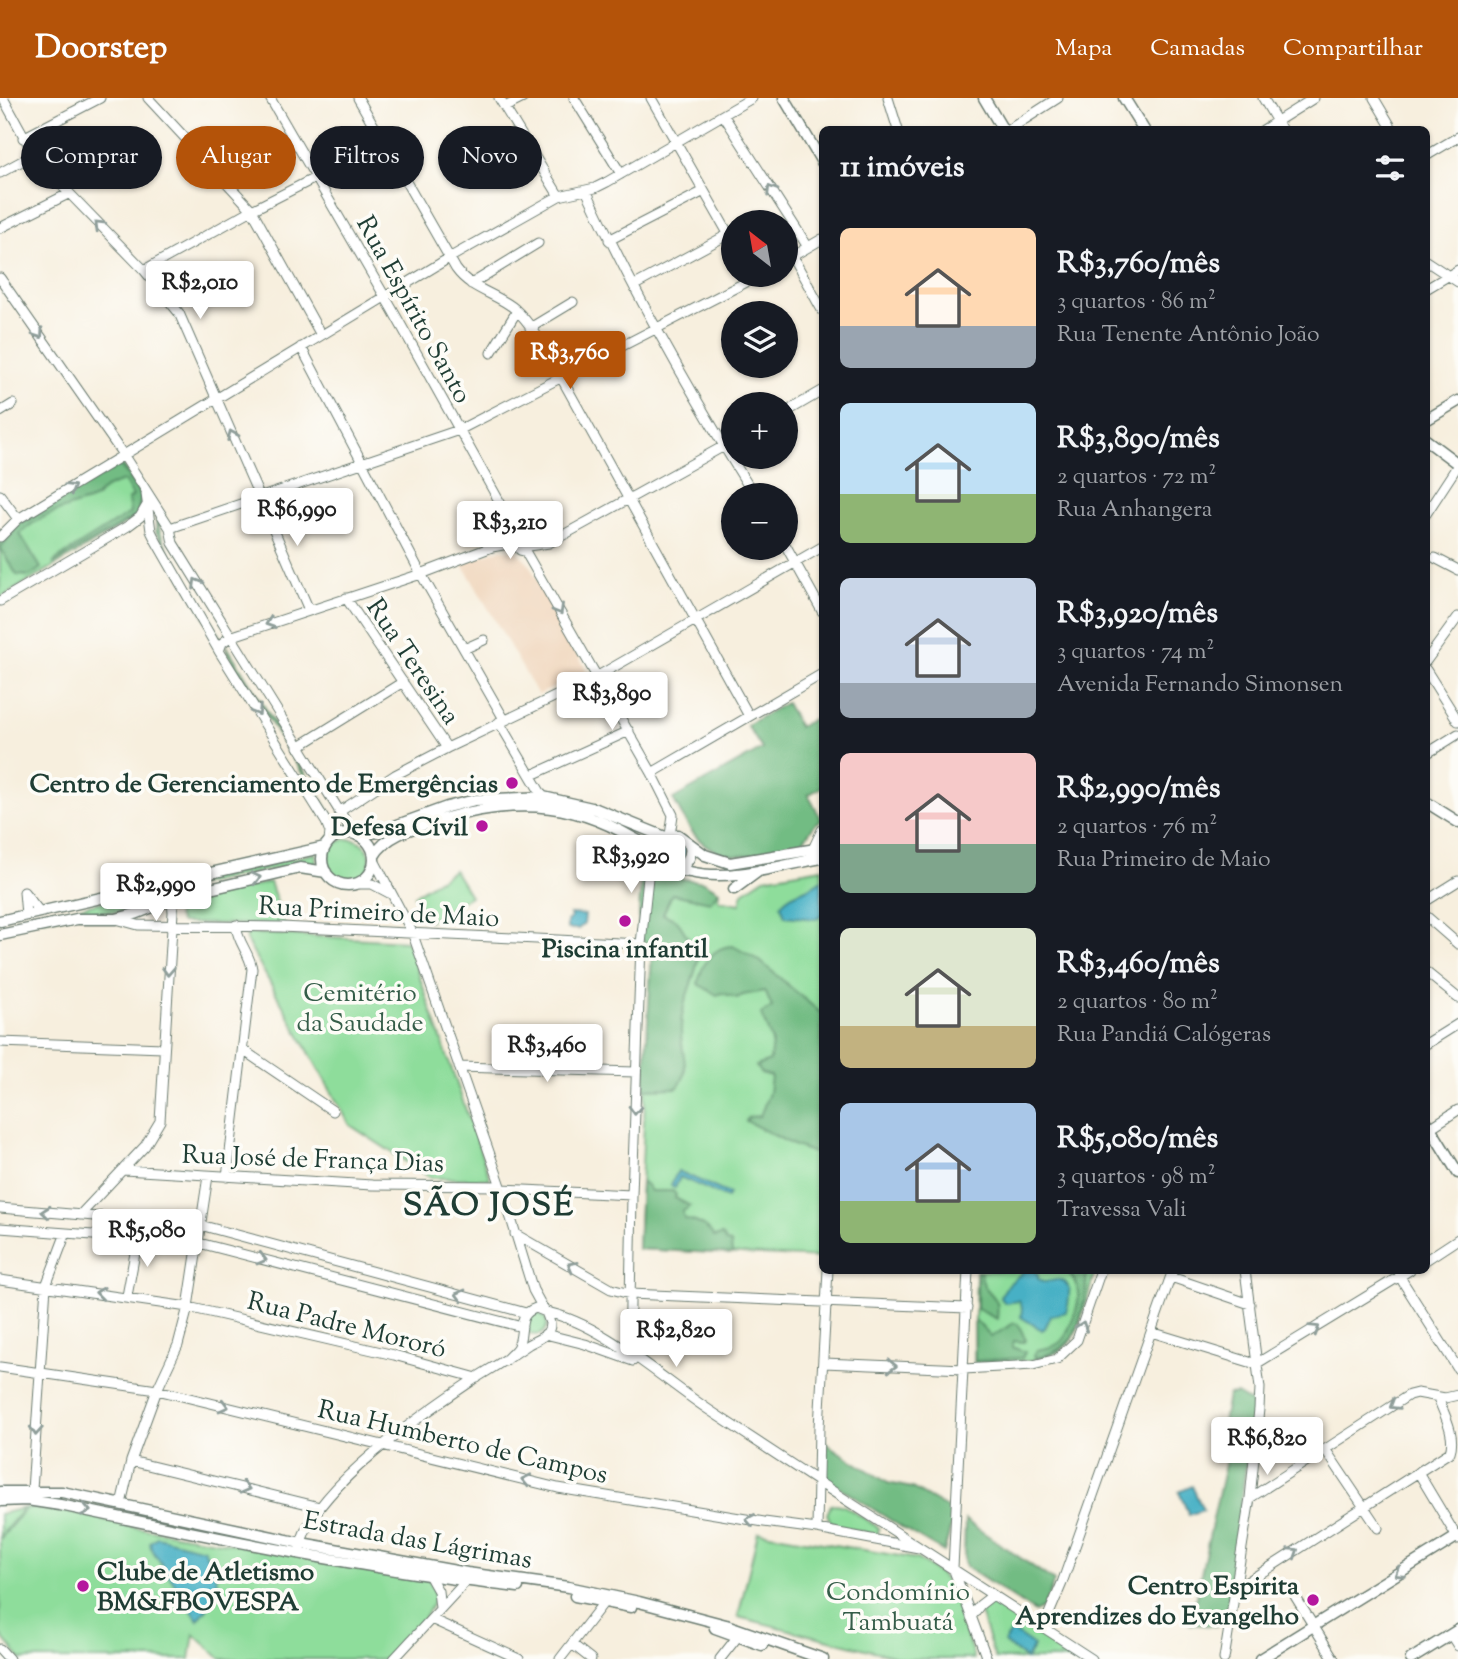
<!DOCTYPE html>
<html lang="pt">
<head>
<meta charset="utf-8">
<style>
	body { margin:0; font-family:"Sorts Mill Goudy",serif; background:#242831; color:#f1f3f6; height:100vh; display:flex; flex-direction:column; font-size:26px; white-space:nowrap }
	* { box-sizing:border-box; margin:0 }
	p { font-size:23px; color:#9ea1a6 }
	.icon { flex:none; width:38px; height:38px; fill:none; stroke:currentColor; stroke-width:2; stroke-linecap:round; stroke-linejoin:round }
	.map { position:relative; flex:1; overflow:hidden }
	.drawer { position:absolute; left:819px; top:28px; width:611px; height:1148px; display:flex; flex-direction:column; background:#171b24; border-radius:10px; box-shadow:0 2px 5px #0004 }
	.drawer>* { flex:none }
	.hud { position:absolute; left:21px; top:28px; width:665px; height:63px; display:flex; gap:14px }
	.needle { width:46px; rotate:329deg }
	.fabs { position:absolute; left:721px; top:112px; display:grid; gap:14px }
	.fabs a { display:grid; place-items:center; width:77px; height:77px; border-radius:50%; background:#171b24; box-shadow:0 2px 5px #0004; font-size:35px }
	.price { position:absolute; translate:-50% -60px; padding:0 16px; border-radius:7px; background:#fff; color:#222; font-size:23px; line-height:46px; filter:drop-shadow(0 2px 4px #0008) }
	.price::after { content:''; position:absolute; left:50%; top:42px; width:21px; height:16px; margin-left:-10px; background:inherit; clip-path:polygon(0 0,100% 0,50% 100%) }
	.price.on { background:#b45309; color:#fff }
	ul { padding:0; list-style:none }
	li { display:flex; align-items:center; gap:21px; height:175px; padding:0 21px }
	li span { display:grid; place-items:center; flex:none; width:196px; height:140px; border-radius:10px; color:#555 }
	li>.icon { margin-inline-start:auto }
	span .icon { width:84px; height:84px; fill:#fffc; stroke-width:1 }
	li b { font-size:30px }
	h2 { display:flex; justify-content:space-between; align-items:center; height:84px; padding:0 21px; font-size:30px }
	.chip { padding:0 24px; border-radius:32px; background:#171b24; box-shadow:0 2px 5px #0004; font-size:24px; line-height:63px }
	.chip.on { background:#b45309; color:#fff }
	header { display:flex; align-items:center; gap:42px; box-sizing:border-box; height:98px; padding:0 35px; background:#b45309; color:#fff }
	header strong { font-size:33px }
	nav { display:flex; gap:38px; margin-inline-start:auto; font-size:24px }
	.map>svg:first-child { display:block }
	.built { fill:#f0d6bc }
	.green { fill:#8edd9b; stroke:#568d68; stroke-width:2 }
	.forest { fill:#72bc83; stroke:#487c5c; stroke-width:2 }
	.water { fill:#46b0c5; stroke:#32767c; stroke-width:2 }
	.lines { fill:none; stroke-linecap:round; stroke-linejoin:round }
	.minor-casing { stroke:#6b7b70; stroke-width:11 }
	.major-casing { stroke:#6b7b70; stroke-width:13 }
	.minor { stroke:#fff; stroke-width:9 }
	.major { stroke:#fff; stroke-width:10 }
	.oneway { stroke:#8f9e9a }
	.poi-dot { fill:#b5179e; stroke:#fdfcf7; stroke-width:2.5 }
	.labels { text-anchor:middle; stroke-width:7; stroke-linejoin:round; paint-order:stroke }
	.street-label { font-size:26px; fill:#1f3d34; stroke:#fdfcf7 }
	.poi-label { font-size:26px; font-weight:bold; fill:#1f3d34; stroke:#fdfcf7; text-anchor:end }
	.park-label { font-size:26px; fill:#355d49; stroke:#fdfcf7 }
	.district-label { font-size:33px; font-weight:bold; letter-spacing:2px; fill:#1f3d34; stroke:#fdfcf7 }
</style>
</head>
<body>
<header>
<strong>Doorstep</strong>
<nav><a>Mapa</a><a>Camadas</a><a>Compartilhar</a></nav>
</header>
<div class="map">
<svg width="1458" height="1561" viewBox="0 0 1458 1561">
	<rect width="100%" height="100%" fill="#fdfcf7"/>
	<filter id="ink" filterUnits="userSpaceOnUse"><feTurbulence type="fractalNoise" baseFrequency=".0143" numOctaves="2"/><feDisplacementMap in="SourceGraphic" scale="14" xChannelSelector="R" yChannelSelector="G"/><feConvolveMatrix kernelMatrix="1 2 1 2 8 2 1 2 1" color-interpolation-filters="sRGB"/></filter>
	<filter id="wash" filterUnits="userSpaceOnUse"><feTurbulence type="fractalNoise" baseFrequency=".00686" numOctaves="4" result="noise"/><feDisplacementMap in="SourceGraphic" scale="28" xChannelSelector="R" yChannelSelector="G"/><feGaussianBlur stdDeviation="1.57" result="paint"/><feColorMatrix in="noise" values="0 0 0 0 0 0 0 0 0 0 0 0 0 0 0 0 0 1.4 0 .05"/><feComposite in="paint" operator="in"/></filter>
	<g filter="url(#wash)">
		<rect width="100%" height="100%" fill="#f7efde"/>
		<!-- built -->
		<path class="built" d="M499 452 516 453 527 463 587 573 538 597 462 465Z"/>
		<!-- green -->
		<path class="green" d="M121 364 143 398 139 418 0 500V443L17 426Z
			M328 762a21 21 0 1 1 42 0a21 21 0 1 1-42 0Z
			M642 754 661 775 669 779 704 784 719 793 718 802 740 806 743 794 764 780 822 770V1160L638 1151 652 854 647 845 641 841Z
			M316 755V766L304 764 181 791 172 795 169 792 174 788Z
			M454 772 470 798 429 823 414 797Z
			M270 784 285 827 181 825 177 819V806Z
			M156 792 165 798 144 806 141 796Z
			M117 800 122 806 121 814 77 815 44 821 36 820Z
			M248 835 407 843 490 1081 431 1080 350 1027 246 842Z
			M1090 1172 1094 1176C1088 1196 1084 1220 1074 1238 1057 1270 1004 1263 974 1265L976 1173Z
			M525 1226a11 11 0 1 1 22 0a11 11 0 1 1-22 0Z
			M836 1406 844 1408 879 1430 877 1437 832 1427 827 1416 831 1407Z
			M24 1410 0 1439V1416Z
			M26 1410 77 1415 128 1428 427 1479C431 1486 436 1492 434 1501 430 1519 401 1546 389 1561H221L194 1536 190 1561H21L0 1536V1441Z
			M758 1434 917 1461 938 1475 951 1489 974 1561H905L738 1519Z
			M994 1505 1079 1561H995L980 1515 986 1506Z"/>
		<!-- forest -->
		<path class="forest" d="M120 367 141 399 137 417 53 466 57 461 130 415 128 402 133 398 124 383C118 385 113 386 108 389 101 391 98 400 91 402 67 410 38 417 20 436L41 470 30 478 17 477 0 450 18 428Z
			M156 417 167 431 158 426C161 448 207 517 221 541L219 543 156 434Z
			M226 547 337 726V731L227 555Z
			M786 605 799 629 822 616V689L808 697 822 722 815 726 801 746C763 754 722 771 693 735 685 725 680 712 673 701L762 651 747 627Z
			M642 754 661 775 669 779 704 784 719 793 710 804 672 796 663 816 677 822 699 857C695 883 681 902 681 932 680 952 693 974 677 990L644 991 652 854 647 845 638 840Z
			M733 848 760 863 822 916V1058L793 1047 746 1023 749 1019 760 1018 769 995 771 978 760 975 756 968 770 963 772 943 761 916 772 909 765 893 743 897 737 900 722 895 717 897 698 886C701 868 712 848 733 848Z
			M641 1084 646 1086 651 1093H673L676 1097 675 1100 690 1108 682 1114 685 1121C697 1124 707 1127 714 1139L722 1137 726 1144 731 1145 732 1156 638 1151Z
			M977 1173H980C982 1178 982 1185 985 1189 997 1203 999 1201 997 1221L977 1211Z
			M1067 1173H1085C1090 1185 1080 1225 1073 1238 1066 1250 1049 1257 1035 1260L1034 1257 1037 1252C1047 1250 1057 1249 1063 1241 1067 1237 1069 1230 1071 1225 1080 1206 1083 1189 1067 1173Z
			M976 1223 991 1239 1014 1225 1018 1226 1026 1242 1024 1244 1013 1243 1012 1249 1025 1254 1022 1260 975 1263 974 1225Z
			M1237 1296 1250 1304 1253 1310 1227 1514 1216 1528 1190 1526 1231 1339 1223 1324 1228 1297Z
			M822 1343 888 1385 912 1390 952 1413V1424L944 1454 906 1432 823 1379Z
			M965 1422 1054 1483 1044 1509 1035 1514 966 1469 964 1464Z"/>
		<!-- water -->
		<path class="water" d="M664 754a11 11 0 1 1 22 0a11 11 0 1 1-22 0Z
			M822 781V816L816 821 785 818 781 807C790 793 811 793 822 781Z
			M570 816 585 817 584 826 578 831H567V823L571 820Z
			M678 1073 729 1096 727 1100 680 1079 675 1090 671 1087Z
			M1032 1172 1038 1176V1180L1043 1184C1048 1184 1057 1181 1061 1182 1073 1185 1069 1206 1066 1214L1051 1218 1045 1230 1042 1232 1021 1219 1022 1210 1019 1203 1005 1205 1000 1199 1007 1188 1024 1173Z
			M1192 1388 1203 1412 1189 1417 1179 1394Z
			M157 1439 204 1451C220 1489 226 1488 198 1522L151 1450 150 1444Z
			M1012 1533 1034 1548 1026 1561 1004 1545Z"/>
	</g>
	<g filter="url(#ink)">
		<g class="lines">
			<!-- minor casing -->
			<g class="minor-casing">
				<path id="minor" d="M3 0 37 62 144 172 179 215 309 512
					M148 0 252 112 321 237
					M270 0 392 211 522 444
					M358 0 456 171C471 192 496 195 515 211 535 229 548 258 562 281L749 618
					M499 0 559 98
					M574 0 621 76
					M888 0 898 32
					M1263 0 1282 32
					M1374 0 1393 32
					M505 9 523 0
					M724 18 808 149
					M1008 32 1058 0
					M1263 32 1314 0
					M23 40 100 0
					M1426 58 1458 39
					M0 75 33 57
					M586 92C635 197 693 299 754 397
					M704 93 733 144
					M0 130 68 96
					M609 142 704 93 651 0
					M792 158 822 212
					M786 162 822 141
					M1426 163 1458 184
					M144 172 252 112 382 46
					M0 180 124 358 170 430
					M471 186 538 145
					M635 187 729 136
					M1426 191 1458 172
					M530 230 573 204
					M301 249 421 476 504 621
					M491 255 517 213
					M0 314 13 306
					M786 314 822 293
					M146 396 151 433 156 443 219 553 326 724 330 734 329 743
					M0 397 18 421
					M1426 416 1458 367
					M170 430 459 332 760 177
					M170 430 173 445 353 735
					M0 439 18 421 449 160 559 98 595 90 607 84 752 0
					M519 448 520 452 525 453 652 675 673 717 670 737
					M786 448 822 513
					M1435 460 1458 472
					M346 500 447 650
					M0 503 128 428 140 419 147 407
					M464 551 484 542
					M219 553 222 545 230 539 421 476 492 449 508 446 519 448 524 444 528 448 549 445 733 343
					M1426 563 1458 519
					M1426 572 1458 623
					M499 624 546 704
					M298 649 403 584
					M1426 656 1458 636
					M652 675 822 576
					M532 677 629 633
					M339 714 395 677 447 650 598 578 822 449
					M813 751 822 732
					M374 762 412 834 501 1088 533 1192 544 1212
					M353 786H372L389 795
					M24 794 39 813
					M24 794 26 817
					M1426 803 1458 783
					M1426 818 1458 846
					M116 821 138 827 281 829 641 846
					M1426 874 1458 900
					M0 944 163 950
					M1426 946 1458 926
					M243 952 333 1013
					M459 969 636 974
					M1430 1030 1458 1012
					M124 1072 372 1087 501 1088
					M227 1079 252 871C250 855 237 844 236 827
					M502 1091 632 1097
					M0 1110 200 1127 526 1215
					M80 1117 145 1048 160 1023 173 814 172 801
					M0 1130 199 1145 522 1229
					M515 1136 611 1191 630 1196 967 1210
					M1426 1162 1458 1141
					M968 1172 953 1470 987 1561
					M1399 1174 1403 1184 1458 1271
					M1171 1179 1250 1206
					M0 1182 188 1209 394 1257 477 1280
					M127 1198 138 1139
					M546 1214C602 1225 662 1281 709 1312 836 1396 964 1479 1092 1561
					M1151 1234 1256 1266 1410 1172
					M545 1236 585 1246 633 1263
					M629 1260 632 1097 641 846 651 751
					M824 1265 964 1271 1033 1267 1057 1261 1077 1242 1101 1172
					M0 1269 157 1292 558 1390 764 1424 817 1431 919 1450
					M1325 1351 1378 1430
					M131 1363 320 1409
					M1418 1374 1458 1441
					M32 1392 46 1188 66 1135
					M1250 1400 1409 1297 1417 1295 1445 1300 1458 1297
					M121 1406 131 1363 157 1292 178 1247 188 1209 208 1078
					M817 1431 819 1329 828 1172
					M300 1449C311 1390 430 1311 479 1278 496 1268 513 1257 529 1246 534 1243 543 1240 547 1235 550 1231 550 1229 550 1225L546 1214 536 1210C515 1217 526 1234 517 1250 514 1254 508 1259 505 1263
					M429 1477 438 1493 440 1510
					M1236 1491 1450 1354C1456 1337 1444 1316 1438 1300
					M1295 1498 1334 1561
					M971 1519 980 1507 993 1497
					M431 1521 519 1561
					M1043 1530 1062 1485 1173 1172
					M1451 1537 1458 1548
					M572 1546 591 1561
					M0 1551 9 1561
					M394 1561 469 1480
					M560 1561 608 1499
					M720 1561 742 1533
					M1224 1561 1250 1400 1259 1311 1260 1290 1245 1172"/>
			</g>
			<!-- major casing -->
			<g class="major-casing">
				<path id="major" d="M784 0 822 64
					M984 0 1003 32
					M1124 0 1144 32
					M1426 322 1458 303
					M1426 342 1458 366
					M1426 704 1458 724
					M322 761a26 26 0 1 1 52 0a26 26 0 1 1-52 0Z
					M357 737 378 734 447 709 475 702 543 699 596 711 665 739 678 737 705 757 730 765 822 750
					M374 758C387 736 413 730 437 723 507 701 568 701 633 740 639 743 646 747 651 751 657 756 659 763 665 767 671 771 683 773 690 774 733 784 780 767 822 760
					M677 770C687 766 692 759 690 748
					M734 791 760 772
					M0 823 325 749
					M0 837 77 821H116L135 816 180 798 300 770 326 774
					M1426 1023 1458 1075
					M0 1394H62L301 1445 467 1475 568 1489 639 1504 726 1527 823 1561
					M0 1403 27 1402 60 1407C211 1439 364 1471 518 1489
					M575 1498 631 1509
					M715 1530 762 1547
					M1260 1561 1458 1438
					M1411 1561 1458 1532"/>
			</g>
			<!-- minor -->
			<use href="#minor" class="minor"/>
			<!-- major -->
			<use href="#major" class="major"/>
		</g>
		<!-- one-way arrows -->
		<defs><path id="oneway-chevron" d="M-2-3.5L2.5 0L-2 3.5" fill="none" stroke-width="1.6" stroke-linecap="round" stroke-linejoin="round" transform="scale(1.75)"/></defs>
		<g class="oneway">
			<use href="#oneway-chevron" transform="translate(771 92) rotate(-122)"/>
			<use href="#oneway-chevron" transform="translate(99 127) rotate(-135)"/>
			<use href="#oneway-chevron" transform="translate(39 236) rotate(55)"/>
			<use href="#oneway-chevron" transform="translate(232 337) rotate(-113)"/>
			<use href="#oneway-chevron" transform="translate(71 390) rotate(-31)"/>
			<use href="#oneway-chevron" transform="translate(197 485) rotate(-121)"/>
			<use href="#oneway-chevron" transform="translate(559 512) rotate(60)"/>
			<use href="#oneway-chevron" transform="translate(270 525) rotate(161)"/>
			<use href="#oneway-chevron" transform="translate(257 613) rotate(58)"/>
			<use href="#oneway-chevron" transform="translate(256 780) rotate(-13)"/>
			<use href="#oneway-chevron" transform="translate(168 873) rotate(93)"/>
			<use href="#oneway-chevron" transform="translate(635 1012) rotate(92)"/>
			<use href="#oneway-chevron" transform="translate(46 1114) rotate(-175)"/>
			<use href="#oneway-chevron" transform="translate(262 1161) rotate(15)"/>
			<use href="#oneway-chevron" transform="translate(572 1168) rotate(-150)"/>
			<use href="#oneway-chevron" transform="translate(100 1195) rotate(-173)"/>
			<use href="#oneway-chevron" transform="translate(460 1197) rotate(-165)"/>
			<use href="#oneway-chevron" transform="translate(1082 1228) rotate(-71)"/>
			<use href="#oneway-chevron" transform="translate(1315 1231) rotate(-32)"/>
			<use href="#oneway-chevron" transform="translate(892 1268) rotate(2)"/>
			<use href="#oneway-chevron" transform="translate(1394 1307) rotate(148)"/>
			<use href="#oneway-chevron" transform="translate(224 1308) rotate(15)"/>
			<use href="#oneway-chevron" transform="translate(36 1333) rotate(94)"/>
			<use href="#oneway-chevron" transform="translate(526 1382) rotate(-167)"/>
			<use href="#oneway-chevron" transform="translate(245 1390) rotate(14)"/>
			<use href="#oneway-chevron" transform="translate(86 1412) rotate(12)"/>
			<use href="#oneway-chevron" transform="translate(750 1422) rotate(-170)"/>
			<use href="#oneway-chevron" transform="translate(1294 1454) rotate(-33)"/>
			<use href="#oneway-chevron" transform="translate(1399 1475) rotate(148)"/>
		</g>
	</g>
	<!-- markers -->
	<g class="poi-dot">
		<circle cx="512" cy="685" r="7"/>
		<circle cx="482" cy="728" r="7"/>
		<circle cx="625" cy="823" r="7"/>
		<circle cx="83" cy="1488" r="7"/>
		<circle cx="1313" cy="1502" r="7"/>
	</g>
	<g class="labels">
		<!-- street labels -->
		<g class="street-label">
			<text transform="translate(415 211) rotate(61)" y="9">Rua Espírito Santo</text>
			<text transform="translate(414 563) rotate(56)" y="9">Rua Teresina</text>
			<text transform="translate(379 813) rotate(3)" y="9">Rua Primeiro de Maio</text>
			<text transform="translate(313 1060) rotate(2)" y="9">Rua José de França Dias</text>
			<text transform="translate(347 1226) rotate(14)" y="9">Rua Padre Mororó</text>
			<text transform="translate(463 1343) rotate(13)" y="9">Rua Humberto de Campos</text>
			<text transform="translate(418 1441) rotate(10)" y="9">Estrada das Lágrimas</text>
		</g>
		<!-- poi labels -->
		<g class="poi-label">
			<text x="498" y="694">Centro de Gerenciamento de Emergências</text>
			<text x="468" y="737">Defesa Cívil</text>
			<text x="625" y="859" text-anchor="middle">Piscina infantil</text>
			<text x="97" y="1482" text-anchor="start">Clube de Atletismo<tspan x="97" dy="30">BM&amp;FBOVESPA</tspan></text>
			<text x="1299" y="1496">Centro Espirita<tspan x="1299" dy="30">Aprendizes do Evangelho</tspan></text>
		</g>
		<!-- park labels -->
		<g class="park-label">
			<text x="360" y="903">Cemitério<tspan x="360" dy="30">da Saudade</tspan></text>
			<text x="898" y="1502">Condomínio<tspan x="898" dy="30">Tambuatá</tspan></text>
		</g>
		<!-- district labels -->
		<g class="district-label">
			<text x="489" y="1117">SÃO JOSÉ</text>
		</g>
	</g>
</svg>
<div class="fabs">
<a><svg class="needle" viewBox="-14 -14 28 28"><path d="M0-13l5 13h-10z" fill="#e53935"/><path d="M0 13l5-13h-10z" fill="#9ea1a6"/></svg></a>
<a><svg class="icon" aria-label="layers" viewBox="0 0 24 24"><path d="M12 4l9 5-9 5-9-5zM3 14l9 5 9-5"/></svg></a>
<a>+</a>
<a>−</a>
</div>
<b class="price" style="left:200px;top:223px">R$2,010</b>
<b class="price on" style="left:570px;top:293px">R$3,760</b>
<b class="price" style="left:297px;top:450px">R$6,990</b>
<b class="price" style="left:510px;top:463px">R$3,210</b>
<b class="price" style="left:612px;top:634px">R$3,890</b>
<b class="price" style="left:631px;top:797px">R$3,920</b>
<b class="price" style="left:156px;top:825px">R$2,990</b>
<b class="price" style="left:547px;top:986px">R$3,460</b>
<b class="price" style="left:147px;top:1171px">R$5,080</b>
<b class="price" style="left:676px;top:1271px">R$2,820</b>
<b class="price" style="left:1267px;top:1379px">R$6,820</b>
<div class="hud">
<a class="chip">Comprar</a>
<a class="chip on">Alugar</a>
<a class="chip">Filtros</a>
<a class="chip">Novo</a>
</div>
<section class="drawer">
<h2>11 imóveis<svg class="icon" aria-label="filters" viewBox="0 0 24 24"><path d="M4 7h16M4 17h16"/><circle cx="9" cy="7" r="2"/><circle cx="15" cy="17" r="2"/></svg></h2>
<ul>
<li><span style="background:linear-gradient(#ffd9b3 70%,#9aa5b1 0)"><svg class="icon" aria-label="home" viewBox="0 0 24 24"><path d="M3 11l9-7 9 7M6 9v11h12V9"/></svg></span><div><b>R$3,760/mês</b><p>3 quartos · 86 m²</p><p>Rua Tenente Antônio João</p></div></li>
<li><span style="background:linear-gradient(#bfe0f5 65%,#8fb573 0)"><svg class="icon" aria-label="home" viewBox="0 0 24 24"><path d="M3 11l9-7 9 7M6 9v11h12V9"/></svg></span><div><b>R$3,890/mês</b><p>2 quartos · 72 m²</p><p>Rua Anhangera</p></div></li>
<li><span style="background:linear-gradient(#c9d6e8 75%,#9aa5b1 0)"><svg class="icon" aria-label="home" viewBox="0 0 24 24"><path d="M3 11l9-7 9 7M6 9v11h12V9"/></svg></span><div><b>R$3,920/mês</b><p>3 quartos · 74 m²</p><p>Avenida Fernando Simonsen</p></div></li>
<li><span style="background:linear-gradient(#f6c9c9 65%,#7fa58c 0)"><svg class="icon" aria-label="home" viewBox="0 0 24 24"><path d="M3 11l9-7 9 7M6 9v11h12V9"/></svg></span><div><b>R$2,990/mês</b><p>2 quartos · 76 m²</p><p>Rua Primeiro de Maio</p></div></li>
<li><span style="background:linear-gradient(#dfe7d0 70%,#c2b280 0)"><svg class="icon" aria-label="home" viewBox="0 0 24 24"><path d="M3 11l9-7 9 7M6 9v11h12V9"/></svg></span><div><b>R$3,460/mês</b><p>2 quartos · 80 m²</p><p>Rua Pandiá Calógeras</p></div></li>
<li><span style="background:linear-gradient(#a9c7e8 70%,#8fb573 0)"><svg class="icon" aria-label="home" viewBox="0 0 24 24"><path d="M3 11l9-7 9 7M6 9v11h12V9"/></svg></span><div><b>R$5,080/mês</b><p>3 quartos · 98 m²</p><p>Travessa Vali</p></div></li>
</ul>
</section>
</div>
</body>
</html>
